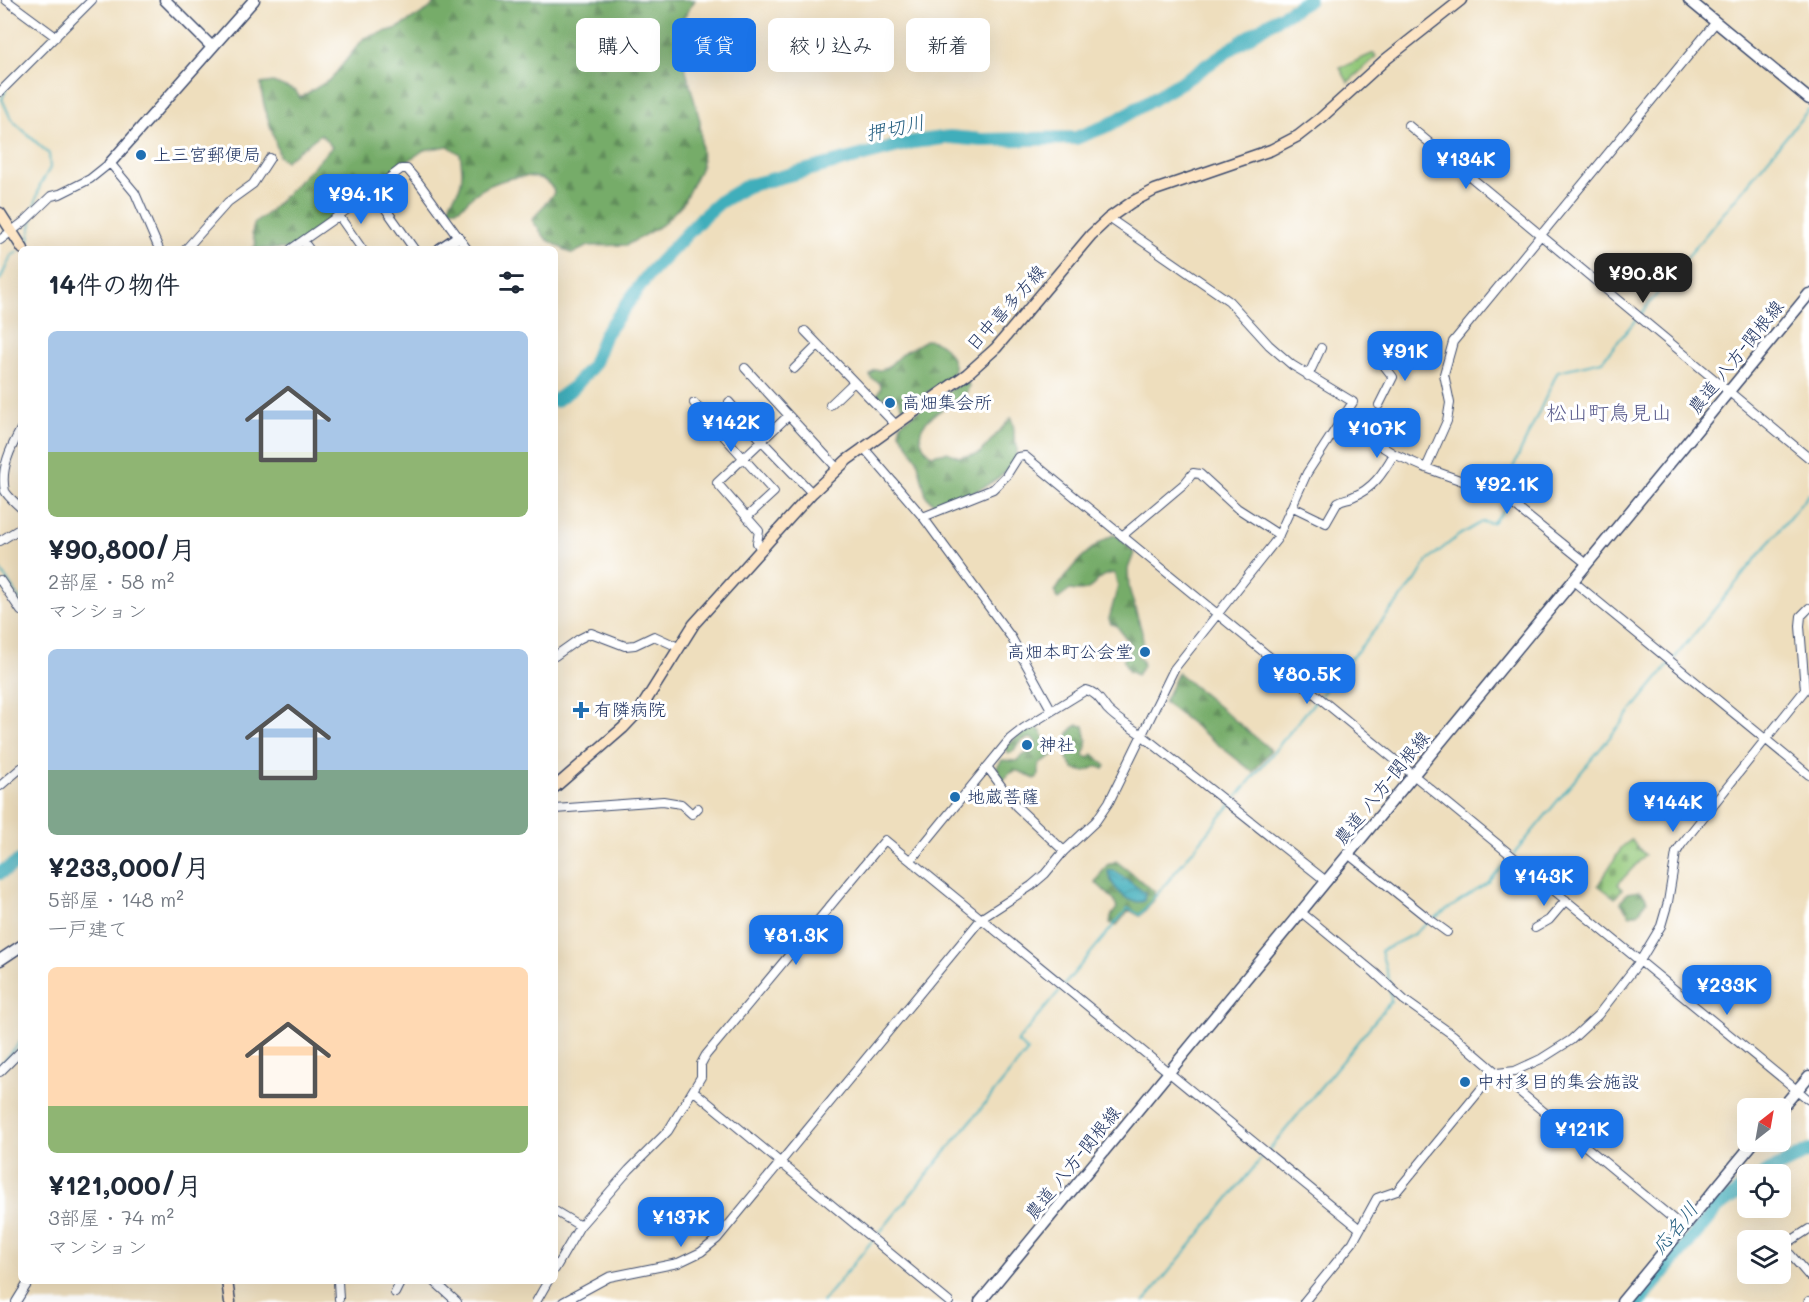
<!DOCTYPE html>
<html lang="ja">
<head>
<meta charset="utf-8">
<style>
	body { margin:0; font-family:Mali,"Klee One",sans-serif; background:#f6f6f7; color:#1f2937; height:100vh; display:flex; flex-direction:column; font-size:22px; white-space:nowrap }
	* { box-sizing:border-box; margin:0 }
	p { font-size:20px; color:#747a83 }
	.icon { flex:none; width:33px; height:33px; fill:none; stroke:currentColor; stroke-width:2; stroke-linecap:round; stroke-linejoin:round }
	.map { position:relative; flex:1; overflow:hidden }
	.panel { position:absolute; left:18px; top:246px; width:540px; height:1038px; display:flex; flex-direction:column; background:#fff; border-radius:9px; box-shadow:0 6px 24px #0002 }
	.panel>* { flex:none }
	.banner { position:absolute; left:576px; top:18px; width:570px; height:54px; display:flex; gap:12px }
	.needle { width:39px; rotate:31deg }
	.fabs { position:absolute; left:1737px; top:1098px; display:grid; gap:12px }
	.fabs a { display:grid; place-items:center; width:54px; height:54px; border-radius:9px; background:#fff; box-shadow:0 6px 24px #0002; font-size:30px }
	.price { position:absolute; translate:-50% -51px; padding:0 14px; border-radius:12px; background:#1a73e8; color:#fff; font-size:20px; line-height:39px; filter:drop-shadow(0 2px 3px #0008) }
	.price::after { content:''; position:absolute; left:50%; top:36px; width:18px; height:14px; margin-left:-9px; background:inherit; clip-path:polygon(0 0,100% 0,50% 100%) }
	.price.on { background:#222; color:#fff }
	ul { padding:0; list-style:none }
	li { display:grid; align-content:center; gap:12px; height:318px; padding:0 30px }
	li span { display:grid; place-items:center; height:186px; border-radius:9px; color:#555 }
	li>.icon { margin-inline-start:auto }
	span .icon { width:108px; height:108px; fill:#fffc; stroke-width:1 }
	li b { font-size:26px }
	h2 { display:flex; justify-content:space-between; align-items:center; height:72px; padding:0 30px; font-size:26px }
	.pill { padding:0 21px; border-radius:9px; background:#fff; box-shadow:0 6px 24px #0002; font-size:21px; line-height:54px }
	.pill.on { background:#1a73e8; color:#fff }
	.map>svg:first-child { display:block }
	.forest { fill:url(#forest-firs); stroke:#486e64; stroke-width:1.5 }
	.cemetery { fill:url(#cemetery-stones); stroke:#577c6c; stroke-width:1.5 }
	.park { fill:#93c879; stroke:#577c6c; stroke-width:1.5 }
	.water { fill:url(#water-waves); stroke:#2d6e8c; stroke-width:1.5 }
	.lines { fill:none; stroke-linecap:round; stroke-linejoin:round }
	.stream { stroke:#3faebb; stroke-width:2 }
	.river { stroke:#3faebb; stroke-width:14 }
	.minor-casing { stroke:#3b496c; stroke-width:10 }
	.tertiary-casing { stroke:#3b496c; stroke-width:13 }
	.secondary-casing { stroke:#3b496c; stroke-width:13 }
	.minor { stroke:#fff; stroke-width:8 }
	.tertiary { stroke:#fff; stroke-width:10 }
	.secondary { stroke:#fde5c5; stroke-width:10 }
	.poi-dot { fill:#1f6fb2; stroke:#fff; stroke-width:2 }
	.labels { text-anchor:middle; stroke-width:6; stroke-linejoin:round; paint-order:stroke }
	.poi-label { font-size:18px; fill:#1b2f5e; stroke:#fff; text-anchor:start }
	.street-label { font-size:18px; fill:#1b2f5e; stroke:#fff }
	.water-label { font-size:20px; font-style:italic; fill:#296283; stroke:#fff }
	.quarter-label { font-size:21px; fill:#5c5e8e; stroke:#fff }
</style>
</head>
<body>
<div class="map">
<svg width="1809" height="1302" viewBox="0 0 1809 1302">
	<defs>
		<pattern id="forest-firs" width="22" height="20" patternUnits="userSpaceOnUse" patternTransform="scale(1.5)"><rect width="22" height="20" fill="#76ac69"/><path d="M5 1l3.5 6h-7zM16 11l3.5 6h-7z" fill="#608c5a"/></pattern>
		<pattern id="cemetery-stones" width="16" height="16" patternUnits="userSpaceOnUse" patternTransform="scale(1.5)"><rect width="16" height="16" fill="#93c879"/><path d="M2 7V4a2 2 0 0 1 4 0v3zM10 15v-3a2 2 0 0 1 4 0v3z" fill="#77a366"/></pattern>
		<pattern id="water-waves" width="16" height="10" patternUnits="userSpaceOnUse" patternTransform="scale(1.5)"><rect width="16" height="10" fill="#3faebb"/><path d="M0 5q4-4 8 0t8 0" fill="none" stroke="#348e9b"/></pattern>
	</defs>
	<rect width="100%" height="100%" fill="#fff"/>
	<filter id="ink" filterUnits="userSpaceOnUse"><feTurbulence type="fractalNoise" baseFrequency=".0167" numOctaves="2"/><feDisplacementMap in="SourceGraphic" scale="12" xChannelSelector="R" yChannelSelector="G"/><feConvolveMatrix kernelMatrix="1 2 1 2 8 2 1 2 1" color-interpolation-filters="sRGB"/></filter>
	<filter id="wash" filterUnits="userSpaceOnUse"><feTurbulence type="fractalNoise" baseFrequency=".008" numOctaves="4" result="noise"/><feDisplacementMap in="SourceGraphic" scale="24" xChannelSelector="R" yChannelSelector="G"/><feGaussianBlur stdDeviation="1.35" result="paint"/><feColorMatrix in="noise" values="0 0 0 0 0 0 0 0 0 0 0 0 0 0 0 0 0 1.4 0 .05"/><feComposite in="paint" operator="in"/></filter>
	<g filter="url(#wash)">
		<rect width="100%" height="100%" fill="#eedebd"/>
		<!-- forest -->
		<path class="forest" d="M437 0H695L675 30 700 121 702 165 683 203 662 225 627 245 588 246 572 254 546 239 532 220 554 193 553 188C550 185 546 181 542 179 522 171 492 182 475 194 466 201 462 212 448 209 450 202 453 198 457 192 464 181 462 166 460 154L448 146 424 150 371 187 291 249H252L256 245 252 233 254 224 269 212 332 147 321 134 285 161 279 156C274 132 262 109 261 84L273 82 296 91 300 98 331 79 364 38 398 28 429 9Z
			M925 340C943 340 952 353 955 370L949 380 915 399 903 408 898 399 889 393 878 402 877 395 881 388 880 383 872 379 870 375 874 370C889 372 893 360 903 353 911 348 917 347 925 340Z
			M967 381 969 386 967 392C949 409 898 424 931 455L947 452 959 457 979 454 1011 418C1014 426 1014 429 1014 436 1014 441 1018 444 1017 450 1015 479 961 499 936 506L926 496 917 459 899 431 901 423 933 401 946 396 951 389Z
			M1113 535 1119 537 1134 553 1128 569 1129 588 1142 632 1143 642 1136 653 1142 661 1143 666 1137 675 1128 671 1123 660 1130 652 1131 645 1116 625 1111 624 1109 619 1118 586 1114 573C1092 575 1097 596 1070 590L1058 599 1056 597 1055 592C1069 568 1088 548 1113 535Z
			M1178 673 1271 750 1253 772 1164 702Z
			M1035 725 1042 733 1048 745 1058 747V752L1039 764V775L1036 779C1027 777 1020 767 1011 773 1008 775 1006 778 1003 780L997 767 1002 760 1016 761 1023 755 1032 752 1036 742 1031 738 1023 740 1011 753H1008L1005 748 1010 742Z
			M1078 725 1084 726 1087 741 1084 756 1090 758 1093 754 1106 766 1104 769 1097 766 1085 772 1074 769 1067 759C1068 746 1062 733 1078 725Z
			M1116 861 1154 891V900L1140 916 1129 910 1116 926 1110 923 1111 916 1117 908 1114 900 1095 882 1107 865Z
			M1639 891 1645 896 1647 901 1638 913 1630 915 1621 903 1627 893Z"/>
		<!-- cemetery -->
		<path class="cemetery" d="M1631 840 1645 855 1618 884 1622 889 1615 898 1598 885 1622 847Z"/>
		<!-- park -->
		<path class="park" d="M1374 53 1376 57 1348 82 1340 68Z"/>
		<!-- water -->
		<path class="water" d="M1108 871H1115L1145 893 1144 901C1127 906 1111 886 1108 871Z"/>
		<g class="lines">
			<!-- stream -->
			<path class="stream" d="M6 90 2 99 11 119 49 154 50 168 40 185 34 208
				M26 246 28 244 33 217
				M0 280 11 256 19 251
				M1503 495 1510 474 1558 371 1602 361 1809 109
				M0 569 21 601
				M1321 695 1416 580 1428 560 1458 536 1482 522 1492 523 1506 508 1504 501
				M1514 854 1809 494
				M1433 919 1488 883 1511 858
				M1390 984 1381 951 1414 934 1429 922
				M0 1066 21 1041
				M1269 1150 1391 1001 1390 990
				M876 1237 1028 1051 1017 1042 1128 908 1140 915 1317 699
				M822 1302 872 1241
				M1144 1302 1265 1154"/>
			<!-- river -->
			<path class="river" d="M555 401 574 387 593 365 605 334 648 275 702 218 720 202 747 186 913 142 950 137 982 140 1076 138 1109 125 1185 80 1268 24 1309 0
				M0 873 21 860
				M1764 1174 1809 1151
				M1639 1302 1717 1208 1748 1185"/>
		</g>
	</g>
	<g filter="url(#ink)">
		<g class="lines">
			<!-- minor casing -->
			<g class="minor-casing">
				<path id="minor" d="M6 0 56 37
					M0 92 92 0
					M1408 125 1809 458
					M373 191 414 249
					M339 216 362 249
					M0 240 25 221 51 196 60 194 90 179 110 163 135 193 159 249
					M303 241 309 249
					M186 249 228 202 253 184 270 158
					M291 249 355 204 401 169H407L419 183 467 249
					M805 331 895 424
					M745 368 838 469
					M794 369 818 345
					M1308 376 1321 348
					M729 402 762 441 812 493
					M694 403 774 492 748 516
					M830 405 854 382
					M1379 405 1393 377 1382 363
					M1342 422 1394 454 1426 468 1496 493 1510 502 1587 564
					M21 429C11 447 0 469 5 491 8 497 16 503 21 508
					M863 447 923 517 1011 637 1052 711
					M1426 468 1447 421 1450 403 1444 374 1453 342 1716 22
					M1293 507 1326 523 1338 502C1343 499 1347 499 1352 497 1373 489 1383 473 1394 454
					M923 517 993 489 1006 476 1018 457 1025 456 1809 1100
					M1122 536 1185 483 1193 473 1200 474 1237 508 1279 535
					M0 541 21 528
					M761 549 757 543 759 531 717 483 788 416
					M0 580 21 611
					M1573 581 1809 775
					M555 656 579 639 591 633 625 646 635 645 654 636 678 647
					M988 768 1016 806 1064 851
					M0 786 21 768
					M555 809 663 801 681 804 692 814 698 808
					M1348 854 1429 919 1447 932
					M911 860 1010 739 1024 728 1086 690C1096 692 1101 701 1107 709 1117 720 1131 727 1143 736L1326 881
					M1301 912 1375 973 1404 1000 1453 1035 1497 1073 1683 1227
					M1535 928 1549 920 1566 900
					M0 1072 21 1051
					M694 1091 949 1302
					M555 1211 580 1226
					M1809 1229 1783 1246 1809 1276
					M555 1269 580 1226 629 1170 668 1131 701 1077V1064L706 1055 885 840 1360 1229
					M338 1281 339 1299
					M434 1281 457 1302
					M395 1293 401 1281
					M16 1302 29 1281
					M536 1302 548 1281
					M563 1302 609 1277 678 1263 701 1252 717 1239 982 918 1031 886 1045 874 1064 851 1096 821 1109 802 1174 669 1277 539 1307 473 1353 402 1292 365 1269 345 1229 301 1109 218
					M1304 1302 1353 1242 1377 1198 1397 1191 1491 1077 1497 1073 1515 1071 1541 1059 1571 1040 1598 1015 1640 961 1661 926 1668 902 1676 853 1681 845 1805 690 1800 626 1801 616 1809 608
					M1808 1302 1809 1301"/>
			</g>
			<!-- tertiary casing -->
			<g class="tertiary-casing">
				<path id="tertiary" d="M165 0 212 47
					M1689 0 1809 99
					M110 163 254 0
					M440 249 458 237
					M0 960 21 946
					M1780 1110 1809 1076
					M980 1302 1809 294
					M1622 1302 1754 1142"/>
			</g>
			<!-- secondary casing -->
			<g class="secondary-casing">
				<path id="secondary" d="M0 213 23 249
					M555 787 623 728 640 710 694 624 812 493 847 460 967 374 996 348 1091 235 1109 218 1132 202 1155 190 1271 150 1298 136 1321 118 1385 60 1461 0
					M227 1281 230 1302"/>
			</g>
			<!-- minor -->
			<use href="#minor" class="minor"/>
			<!-- tertiary -->
			<use href="#tertiary" class="tertiary"/>
			<!-- secondary -->
			<use href="#secondary" class="secondary"/>
		</g>
	</g>
	<!-- markers -->
	<g class="poi-dot">
		<circle cx="141" cy="155" r="6"/>
		<circle cx="890" cy="403" r="6"/>
		<circle cx="1145" cy="652" r="6"/>
		<path d="M578 701h6v6h6v6h-6v6h-6v-6h-6v-6h6z"/>
		<circle cx="1027" cy="745" r="6"/>
		<circle cx="955" cy="797" r="6"/>
		<circle cx="1465" cy="1082" r="6"/>
	</g>
	<g class="labels">
		<!-- poi labels -->
		<g class="poi-label">
			<text x="153" y="161">上三宮郵便局</text>
			<text x="902" y="409">高畑集会所</text>
			<text x="1133" y="658" text-anchor="end">高畑本町公会堂</text>
			<text x="594" y="716">有隣病院</text>
			<text x="1039" y="751">神社</text>
			<text x="967" y="803">地蔵菩薩</text>
			<text x="1477" y="1088">中村多目的集会施設</text>
		</g>
		<!-- street labels -->
		<g class="street-label">
			<text transform="translate(1006 308) rotate(-48)" y="6">日中喜多方線</text>
			<text transform="translate(1736 357) rotate(-51)" y="6">農道 八方-関根線</text>
			<text transform="translate(1382 788) rotate(-51)" y="6">農道 八方-関根線</text>
			<text transform="translate(1073 1163) rotate(-51)" y="6">農道 八方-関根線</text>
		</g>
		<!-- water labels -->
		<g class="water-label">
			<text transform="translate(895 128) rotate(-12)" y="7">押切川</text>
			<text transform="translate(1675 1228) rotate(-51)" y="7">応名川</text>
		</g>
		<!-- quarter labels -->
		<g class="quarter-label">
			<text x="1609" y="420">松山町鳥見山</text>
		</g>
	</g>
</svg>
<div class="fabs">
<a><svg class="needle" viewBox="-14 -14 28 28"><path d="M0-13l5 13h-10z" fill="#e53935"/><path d="M0 13l5-13h-10z" fill="#747a83"/></svg></a>
<a><svg class="icon" aria-label="locate" viewBox="0 0 24 24"><circle cx="12" cy="12" r="6"/><path d="M12 2v4M12 18v4M2 12h4M18 12h4"/></svg></a>
<a><svg class="icon" aria-label="layers" viewBox="0 0 24 24"><path d="M12 4l9 5-9 5-9-5zM3 14l9 5 9-5"/></svg></a>
</div>
<b class="price" style="left:1466px;top:190px">¥134K</b>
<b class="price" style="left:361px;top:225px">¥94.1K</b>
<b class="price on" style="left:1643px;top:304px">¥90.8K</b>
<b class="price" style="left:1405px;top:382px">¥91K</b>
<b class="price" style="left:731px;top:453px">¥142K</b>
<b class="price" style="left:1377px;top:459px">¥107K</b>
<b class="price" style="left:1507px;top:515px">¥92.1K</b>
<b class="price" style="left:1307px;top:705px">¥80.5K</b>
<b class="price" style="left:1673px;top:833px">¥144K</b>
<b class="price" style="left:1544px;top:907px">¥143K</b>
<b class="price" style="left:796px;top:966px">¥81.3K</b>
<b class="price" style="left:1727px;top:1016px">¥233K</b>
<b class="price" style="left:1582px;top:1160px">¥121K</b>
<b class="price" style="left:681px;top:1248px">¥137K</b>
<div class="banner">
<a class="pill">購入</a>
<a class="pill on">賃貸</a>
<a class="pill">絞り込み</a>
<a class="pill">新着</a>
</div>
<section class="panel">
<h2>14件の物件<svg class="icon" aria-label="filters" viewBox="0 0 24 24"><path d="M4 7h16M4 17h16"/><circle cx="9" cy="7" r="2"/><circle cx="15" cy="17" r="2"/></svg></h2>
<ul>
<li><span style="background:linear-gradient(#a9c7e8 65%,#8fb573 0)"><svg class="icon" aria-label="home" viewBox="0 0 24 24"><path d="M3 11l9-7 9 7M6 9v11h12V9"/></svg></span><div><b>¥90,800/月</b><p>2部屋 · 58 m²</p><p>マンション</p></div></li>
<li><span style="background:linear-gradient(#a9c7e8 65%,#7fa58c 0)"><svg class="icon" aria-label="home" viewBox="0 0 24 24"><path d="M3 11l9-7 9 7M6 9v11h12V9"/></svg></span><div><b>¥233,000/月</b><p>5部屋 · 148 m²</p><p>一戸建て</p></div></li>
<li><span style="background:linear-gradient(#ffd9b3 75%,#8fb573 0)"><svg class="icon" aria-label="home" viewBox="0 0 24 24"><path d="M3 11l9-7 9 7M6 9v11h12V9"/></svg></span><div><b>¥121,000/月</b><p>3部屋 · 74 m²</p><p>マンション</p></div></li>
</ul>
</section>
</div>
</body>
</html>
